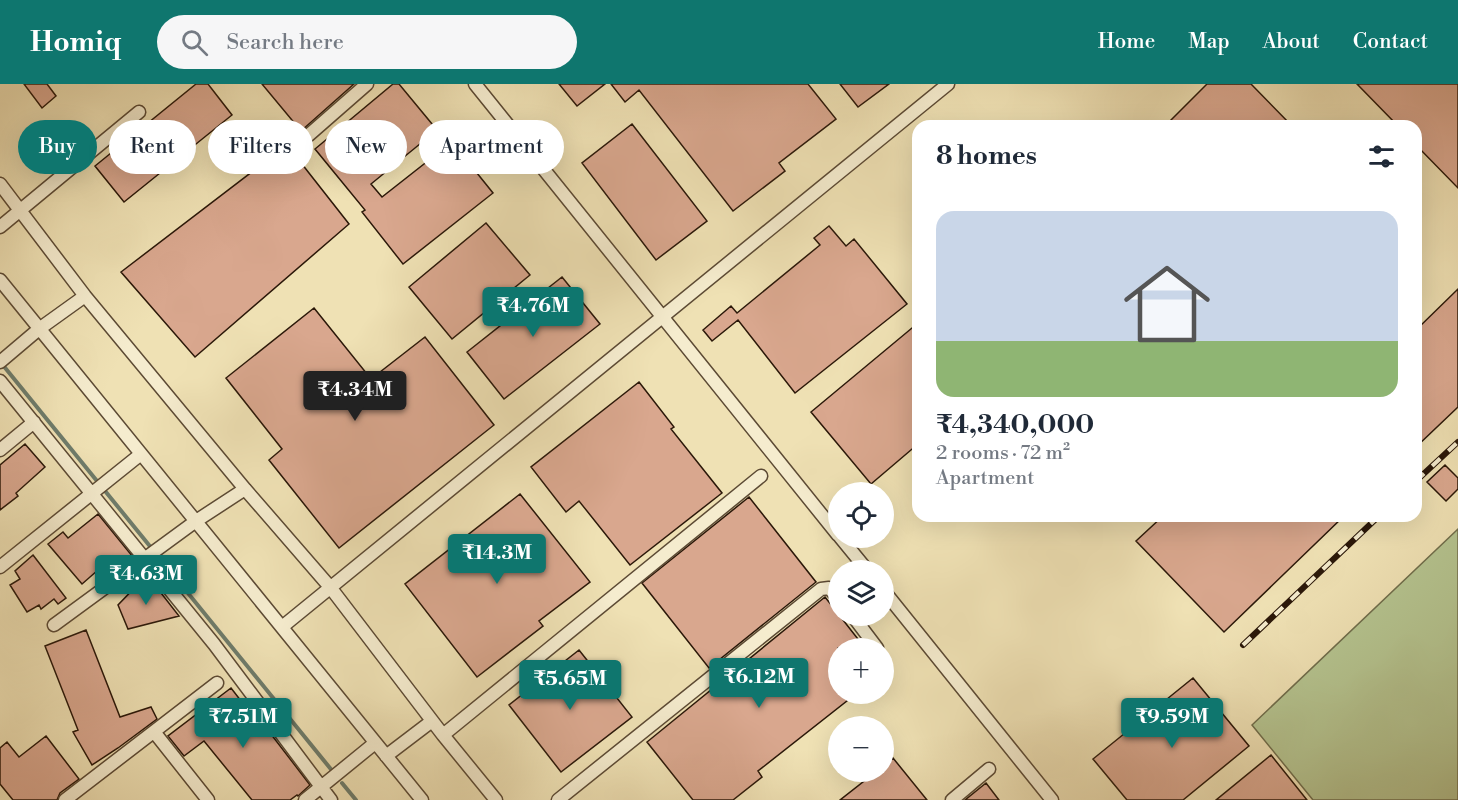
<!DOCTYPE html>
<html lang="en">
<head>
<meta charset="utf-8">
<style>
	body { margin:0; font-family:"Libre Bodoni",serif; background:#f6f6f7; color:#1f2937; height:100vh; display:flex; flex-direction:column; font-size:22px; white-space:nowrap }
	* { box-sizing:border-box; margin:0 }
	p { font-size:20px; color:#747a83 }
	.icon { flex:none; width:33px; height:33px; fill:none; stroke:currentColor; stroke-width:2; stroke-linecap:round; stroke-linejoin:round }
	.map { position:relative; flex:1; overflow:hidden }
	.panel { position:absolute; left:912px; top:36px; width:510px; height:402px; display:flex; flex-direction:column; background:#fff; border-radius:18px; box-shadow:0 6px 24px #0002 }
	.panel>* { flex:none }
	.banner { position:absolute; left:18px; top:36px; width:570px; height:54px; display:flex; gap:12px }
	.buttons { position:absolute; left:828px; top:398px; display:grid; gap:12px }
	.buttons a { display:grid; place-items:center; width:66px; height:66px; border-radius:50%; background:#fff; box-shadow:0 6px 24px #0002; font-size:30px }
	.price { position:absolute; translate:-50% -51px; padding:0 14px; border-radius:6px; background:#0f766e; color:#fff; font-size:20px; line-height:39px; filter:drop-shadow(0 2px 3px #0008) }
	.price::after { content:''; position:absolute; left:50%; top:36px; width:18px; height:14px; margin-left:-9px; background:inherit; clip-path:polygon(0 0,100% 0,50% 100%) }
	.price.active { background:#222; color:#fff }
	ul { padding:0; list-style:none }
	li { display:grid; align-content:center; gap:12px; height:318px; padding:0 24px }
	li+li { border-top:2px solid #e0e1e3 }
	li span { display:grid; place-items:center; height:186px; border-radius:18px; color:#555 }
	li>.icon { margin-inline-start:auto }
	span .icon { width:108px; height:108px; fill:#fffc; stroke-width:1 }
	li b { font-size:26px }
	h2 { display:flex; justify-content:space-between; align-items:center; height:72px; padding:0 24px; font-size:26px }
	.pill { padding:0 21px; border-radius:27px; background:#fff; box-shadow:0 6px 24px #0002; font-size:21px; line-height:54px }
	.pill.active { background:#0f766e; color:#fff }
	header { display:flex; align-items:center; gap:36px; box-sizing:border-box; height:84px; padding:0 30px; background:#0f766e; color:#fff }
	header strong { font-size:28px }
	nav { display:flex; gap:33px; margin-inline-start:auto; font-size:21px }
	.search { width:420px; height:54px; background:#f6f6f7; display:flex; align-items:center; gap:15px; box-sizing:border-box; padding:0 21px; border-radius:33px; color:#747a83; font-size:22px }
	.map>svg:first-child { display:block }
	.green { fill:#b5c490; stroke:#706e4c; stroke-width:1.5 }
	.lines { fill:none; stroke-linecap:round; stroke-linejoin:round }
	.stream { stroke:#6e7c6b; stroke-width:4 }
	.building { fill:#d9a78e; stroke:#2b1809; stroke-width:1.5 }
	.minor-casing { stroke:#5c4a34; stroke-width:15 }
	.minor { stroke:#f5ecce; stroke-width:12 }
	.rail-casing { stroke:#2b1809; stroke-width:6 }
	.rail { stroke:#f5ecce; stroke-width:4; stroke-dasharray:11; stroke-linecap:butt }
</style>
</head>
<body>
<header>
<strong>Homiq</strong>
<div class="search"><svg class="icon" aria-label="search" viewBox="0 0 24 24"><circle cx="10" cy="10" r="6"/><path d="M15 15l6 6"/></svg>Search here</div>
<nav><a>Home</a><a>Map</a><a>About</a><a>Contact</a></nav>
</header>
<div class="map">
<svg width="1458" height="716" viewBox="0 0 1458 716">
	<rect width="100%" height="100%" fill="#efe1b4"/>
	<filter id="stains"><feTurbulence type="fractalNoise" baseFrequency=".00333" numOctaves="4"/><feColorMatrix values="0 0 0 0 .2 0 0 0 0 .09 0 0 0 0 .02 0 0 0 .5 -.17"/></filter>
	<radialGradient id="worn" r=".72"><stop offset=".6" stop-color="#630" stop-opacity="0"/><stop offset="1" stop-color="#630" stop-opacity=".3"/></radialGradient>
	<!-- green -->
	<path class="green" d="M1458 445V716H1313L1252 641Z"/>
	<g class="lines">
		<!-- stream -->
		<path class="stream" d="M2 280 334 689
			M342 699 356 716"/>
	</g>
	<!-- building -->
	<path class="building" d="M24 0H47L56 12 42 24Z
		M196 0H208L232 31 124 118 95 82Z
		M262 0H354L301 47Z
		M393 0H399L437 46 371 100 382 113 452 58 493 109 403 180 362 128 365 126 315 65Z
		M559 0H605L577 22Z
		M611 0H808L836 35 779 79 785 87 733 127 639 6 625 18Z
		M840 0H889L858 23Z
		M1207 0H1251L1292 42H1165Z
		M1357 0H1458V104L1416 61V42H1398Z
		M632 40 707 137 656 176 582 79Z
		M287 61 349 140 195 273 121 188Z
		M486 139 530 191 452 255 409 203Z
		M829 142 846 162 854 155 907 220 795 309 738 236 712 257 703 246 731 222 737 229 820 161 814 154Z
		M562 193 600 240 504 315 467 268Z
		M1458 205V323L1416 363V246Z
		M314 224 371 295 425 253 494 341 339 464 269 376 282 365 226 294Z
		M918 239V360L871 400 811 328Z
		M639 298 674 343 671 345 722 409 630 481 579 417 566 428 531 383Z
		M25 360 45 383 16 409 18 412 0 426V381Z
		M1445 381 1458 394V405L1446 417 1427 398Z
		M520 410 590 498 539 537 543 542 477 593 405 500Z
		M749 413 816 498 709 584 642 499Z
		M98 430 133 473 104 494 98 486 82 500 48 460 63 448 68 454Z
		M1163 432H1344L1224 548 1136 457Z
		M33 471 66 514 58 520 54 515 41 525 39 521 27 528 10 501 20 495 15 487Z
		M147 491 179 532 128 545 118 521Z
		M825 513 865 564H838V609H857L758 687 762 693 733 716H693L647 658Z
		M86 546 120 633 151 623 157 635 118 664 92 681 73 648 78 646 45 562Z
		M579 566 632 633 561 688 509 621Z
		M1193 594 1249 662 1183 716H1127L1093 675Z
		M231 604 248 626 251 624 310 701 298 712 297 711 290 716H252L204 657 184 672 168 652Z
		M46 652 79 695 60 709 57 716H13L0 700V664L7 658 19 673Z
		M1271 671 1307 716H1216Z
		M893 674 927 716H840L877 687H884V681Z
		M986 699 999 716H965Z"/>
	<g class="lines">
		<!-- minor casing -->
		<g class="minor-casing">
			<path id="minor" d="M475 0 838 451
				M303 56 367 0
				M0 100 85 212 245 405 330 503 443 651 496 716
				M0 143 139 28
				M0 196 422 716
				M0 278 39 245 85 212
				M0 297 214 560 331 716
				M0 366 34 338
				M840 453 867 486
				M0 483 141 370
				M884 507 1052 716
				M852 531 877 564
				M54 541 196 437 245 405
				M282 543 948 0
				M155 649 208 716
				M443 651 761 392
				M386 672 432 637
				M65 716 217 599
				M305 716 375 659
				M558 716 821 505 829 504 838 514
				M952 716 989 685"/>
		</g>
		<!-- minor -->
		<use href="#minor" class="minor"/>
		<!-- rail casing -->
		<g class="rail-casing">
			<path id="rail" d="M1416 397 1458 358
				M1243 561 1379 432"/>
		</g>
		<!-- rail -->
		<use href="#rail" class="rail"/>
	</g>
	<rect width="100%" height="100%" filter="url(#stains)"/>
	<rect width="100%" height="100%" fill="url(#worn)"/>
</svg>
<div class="buttons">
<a><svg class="icon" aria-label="locate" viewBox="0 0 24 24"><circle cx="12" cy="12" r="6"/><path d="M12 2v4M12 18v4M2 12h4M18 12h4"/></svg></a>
<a><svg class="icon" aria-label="layers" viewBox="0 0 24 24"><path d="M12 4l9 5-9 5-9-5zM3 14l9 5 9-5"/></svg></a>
<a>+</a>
<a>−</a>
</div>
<b class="price" style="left:533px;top:254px">₹4.76M</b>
<b class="price active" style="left:355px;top:338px">₹4.34M</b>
<b class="price" style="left:497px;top:501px">₹14.3M</b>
<b class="price" style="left:146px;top:522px">₹4.63M</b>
<b class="price" style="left:759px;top:625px">₹6.12M</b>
<b class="price" style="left:570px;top:627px">₹5.65M</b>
<b class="price" style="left:243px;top:665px">₹7.51M</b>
<b class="price" style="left:1172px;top:665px">₹9.59M</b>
<div class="banner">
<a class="pill active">Buy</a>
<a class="pill">Rent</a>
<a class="pill">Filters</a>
<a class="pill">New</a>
<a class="pill">Apartment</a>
</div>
<section class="panel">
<h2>8 homes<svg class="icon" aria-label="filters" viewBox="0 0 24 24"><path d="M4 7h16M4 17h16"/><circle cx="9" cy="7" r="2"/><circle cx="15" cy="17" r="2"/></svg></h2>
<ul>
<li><span style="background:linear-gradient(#c9d6e8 70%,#8fb573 0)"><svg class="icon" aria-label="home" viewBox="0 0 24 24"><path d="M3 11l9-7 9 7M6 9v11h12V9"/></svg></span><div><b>₹4,340,000</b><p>2 rooms · 72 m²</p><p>Apartment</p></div></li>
</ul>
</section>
</div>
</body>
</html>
